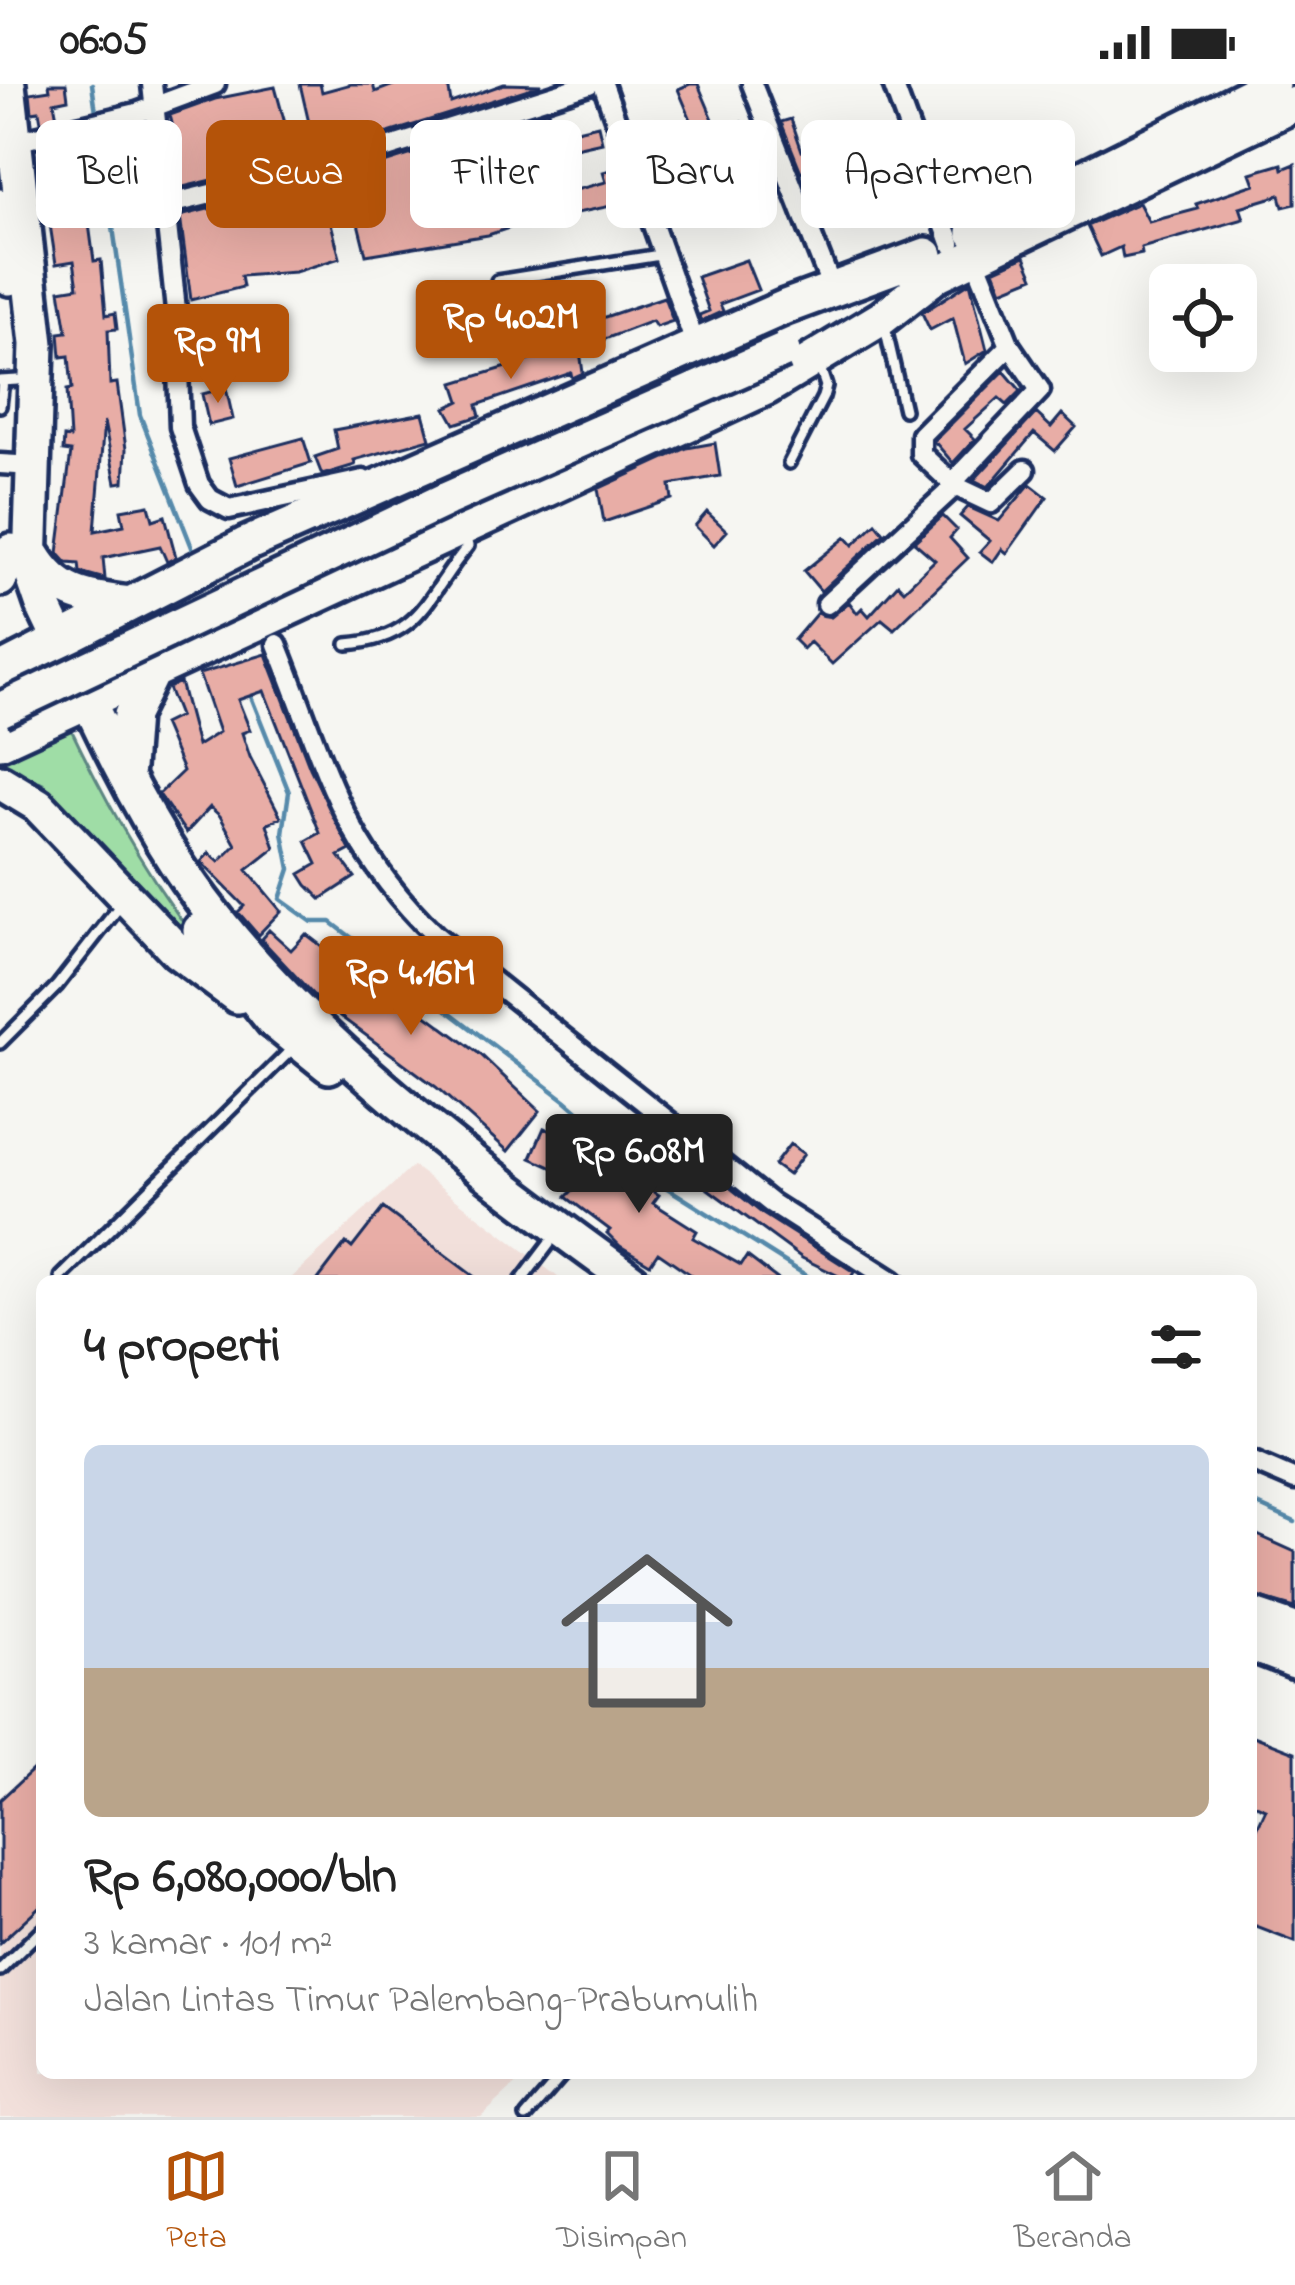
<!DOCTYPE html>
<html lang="id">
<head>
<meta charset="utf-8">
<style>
	body { margin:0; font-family:"Indie Flower",sans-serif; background:#f2f2f2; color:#222; height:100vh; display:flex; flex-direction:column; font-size:45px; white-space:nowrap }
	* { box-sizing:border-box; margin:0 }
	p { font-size:39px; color:#767676 }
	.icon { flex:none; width:66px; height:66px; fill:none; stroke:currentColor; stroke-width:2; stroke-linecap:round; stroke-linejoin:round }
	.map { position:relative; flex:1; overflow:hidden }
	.panel { position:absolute; left:36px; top:1191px; width:1221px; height:804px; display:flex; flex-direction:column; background:#fff; border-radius:18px; box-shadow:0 12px 48px #0002 }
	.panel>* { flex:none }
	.banner { position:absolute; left:36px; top:36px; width:1224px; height:108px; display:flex; gap:24px }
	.tools { position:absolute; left:1149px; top:180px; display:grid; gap:24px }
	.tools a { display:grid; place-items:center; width:108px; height:108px; border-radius:18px; background:#fff; box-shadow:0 12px 48px #0002; font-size:60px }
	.price { position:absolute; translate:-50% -102px; padding:0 27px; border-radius:12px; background:#b45309; color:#fff; font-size:39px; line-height:78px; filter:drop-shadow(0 3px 6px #0008) }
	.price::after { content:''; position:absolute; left:50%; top:72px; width:36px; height:27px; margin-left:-18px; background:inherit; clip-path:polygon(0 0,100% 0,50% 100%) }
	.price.on { background:#222; color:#fff }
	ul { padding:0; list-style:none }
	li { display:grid; align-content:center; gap:24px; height:636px; padding:0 48px }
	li+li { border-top:3px solid #e0e0e0 }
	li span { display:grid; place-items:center; height:372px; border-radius:18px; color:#555 }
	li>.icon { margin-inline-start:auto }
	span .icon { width:216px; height:216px; fill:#fffc; stroke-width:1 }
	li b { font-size:51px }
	h2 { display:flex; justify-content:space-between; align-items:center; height:144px; padding:0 48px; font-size:51px }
	.pill { padding:0 42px; border-radius:18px; background:#fff; box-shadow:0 12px 48px #0002; font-size:42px; line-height:108px }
	.pill.on { background:#b45309; color:#fff }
	.status { display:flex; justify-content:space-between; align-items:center; height:84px; padding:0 60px; background:#fff; direction:ltr }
	.status svg { height:33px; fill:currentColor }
	.tab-bar { display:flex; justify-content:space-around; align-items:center; height:168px; border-top:3px solid #e0e0e0; background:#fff; font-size:33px; color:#767676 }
	.tab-bar a { display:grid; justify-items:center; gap:6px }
	.tab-bar .on { color:#b45309 }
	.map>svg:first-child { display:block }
	.built { fill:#f2e0db }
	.green { fill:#9fdda6; stroke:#5d8682; stroke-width:3 }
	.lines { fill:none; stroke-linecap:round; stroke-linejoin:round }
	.stream { stroke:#568aab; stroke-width:4.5 }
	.building { fill:#e8ada6; stroke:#1b2f5e; stroke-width:3; fill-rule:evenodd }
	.lane-casing { stroke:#1b2f5e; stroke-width:18 }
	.street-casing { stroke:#1b2f5e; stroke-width:27 }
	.highway-casing { stroke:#1b2f5e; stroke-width:42 }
	.lane { stroke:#f6f6f2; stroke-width:9 }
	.street { stroke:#f6f6f2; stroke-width:18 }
	.highway { stroke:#f6f6f2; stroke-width:33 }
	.highway-bridge-casing { stroke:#1b2f5e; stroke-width:42; stroke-linecap:butt }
	.highway-bridge { stroke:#f6f6f2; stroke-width:33 }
</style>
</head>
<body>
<div class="status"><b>06:05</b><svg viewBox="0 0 49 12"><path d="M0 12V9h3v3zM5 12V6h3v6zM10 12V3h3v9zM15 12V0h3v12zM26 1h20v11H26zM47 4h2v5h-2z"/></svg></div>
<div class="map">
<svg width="1295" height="2033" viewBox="0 0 1295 2033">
	<rect width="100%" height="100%" fill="#f6f6f2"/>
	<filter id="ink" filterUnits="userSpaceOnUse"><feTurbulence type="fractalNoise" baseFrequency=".00833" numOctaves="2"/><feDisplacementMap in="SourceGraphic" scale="24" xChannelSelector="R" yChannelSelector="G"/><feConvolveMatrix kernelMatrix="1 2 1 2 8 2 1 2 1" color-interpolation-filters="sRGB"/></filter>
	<g filter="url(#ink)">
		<!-- built -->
		<path class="built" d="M413 1082 563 1197H288Z
			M42 1675V1989H528L481 2033H0V1713Z"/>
		<!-- green -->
		<path class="green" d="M68 639C111 729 158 812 222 888L156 831 43 699 0 680V668Z"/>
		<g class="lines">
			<!-- stream -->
			<path class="stream" d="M92 0 97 35
				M99 46 140 331 195 471
				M250 610 289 708 283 749 290 785 280 815 312 838H331L565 1016 664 1102 815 1197
				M1251 1418 1295 1438"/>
		</g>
		<!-- building -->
		<path class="building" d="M49 0H66L68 15 54 18 57 34 41 38 39 27 32 28 30 9 50 6Z
			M300 0H320L322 8 351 0H373L375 8 396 0H448L451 19 504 0 541 1 344 63 339 45 312 52Z
			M690 0H698L718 47 742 38 751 61 741 65 749 86 676 121 652 68 643 71 635 49 665 38 674 66 700 57 678 5Z
			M275 3 295 76 179 104 174 76 181 75 170 31 215 15Z
			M548 27 555 51 598 41 602 58 562 67 572 107 606 98 603 88 618 84 631 118 557 133 546 99 520 107 530 137 488 151 366 171 346 91ZM496 84 503 109 472 117 467 92Z
			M791 35 802 67 827 55 835 72 801 88 781 38Z
			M85 68 87 80 68 83 70 98 57 99 63 127 74 124 78 142 89 140 94 177 101 176 106 231 115 229 117 245 108 246 110 300 117 299 126 365 124 398 116 399 104 338 95 447 124 441 121 426 149 421 153 436 165 432 176 473 167 478 160 462 103 474 105 495 80 488 79 480 67 479 58 469 71 368 63 367 64 353 70 354 67 306 72 305 69 272 61 273 59 249 67 248 60 206 78 203 74 177 56 180 40 75Z
			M1282 80 1283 85 1295 80V120L1283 123 1280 111 1240 123 1244 135 1141 164 1142 170 1123 174 1121 163 1101 172 1087 142 1139 119 1149 138 1198 125 1196 120 1255 100 1251 89Z
			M320 97 340 174 295 188 241 192 243 203 191 216 180 132Z
			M1025 172 1034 193 1002 206 994 186Z
			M746 176 758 206 720 220 723 227 701 237 699 231 709 227 697 193Z
			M970 198 987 266 965 280 953 234 930 246 922 229Z
			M664 213 673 237 656 243 652 237 597 258 590 238Z
			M580 267 583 289 572 294 571 289 477 321 480 332 455 340 446 324 460 317 454 299 553 269Z
			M1004 287 1021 307 1007 321 999 314 965 345 975 355 953 379 934 357Z
			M226 304 233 335 209 341 202 310Z
			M423 329 430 355 354 376 355 381 322 391 315 373 338 365 334 346Z
			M1036 329 1051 343 1062 330 1076 343 1055 367 1034 349 988 403 974 396Z
			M303 354 311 379 237 402 229 374Z
			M715 359 720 392 670 401 672 415 604 438 598 405 687 364Z
			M1030 400 1047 413 1007 469 1002 465 993 478 980 468 990 457 960 432 968 423 999 437Z
			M707 428 727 447 714 461 695 442Z
			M943 432 957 446 950 454 968 474 894 545 882 535 832 580 810 558 803 565 794 556 817 529 831 533 849 518 857 529 862 524 869 532 898 500 904 506 935 476 914 458Z
			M876 439 884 449 821 507 804 487 846 453 853 461Z
			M266 570 310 684 350 766 339 772 355 793 321 815 307 801 300 790 317 780 306 757 320 749 264 607 238 616 250 646 242 649 250 673 281 733 267 740 275 764 247 786 281 827 258 851 238 828 244 822 201 778 209 769 219 778 236 761 220 732 210 723 186 749 159 710 183 687 163 640 179 632 168 604 180 598 197 662 219 648 199 590Z
			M269 846 291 866 306 850 349 883 354 878 481 971 540 1027 508 1067 436 1003 318 916 261 855Z
			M544 1044 572 1056 611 1096 619 1086 659 1111 653 1119 697 1147 693 1154 741 1181 747 1172 780 1197H700L658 1168 650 1180 620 1162 607 1149 610 1146 566 1113 582 1097 531 1074Z
			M662 1049 763 1130 854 1188 849 1197 802 1174 708 1105 711 1102 654 1058Z
			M790 1060 804 1070 788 1091 774 1081Z
			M383 1124 480 1197H317L346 1159 352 1164Z
			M1251 1448 1295 1468V1524L1251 1511Z
			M1251 1651 1295 1668V1858L1251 1841V1757L1266 1725 1251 1719Z
			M42 1677V1820L0 1859V1716Z"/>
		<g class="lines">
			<!-- lane casing -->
			<g class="lane-casing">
				<path id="lane" d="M497 197 666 170
					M884 239 904 326
					M0 297 18 296
					M0 322 3 297
					M789 379 823 313 826 302 819 281
					M347 560C422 554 426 513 468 462L464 448
					M0 959 57 902 122 819
					M61 1193 295 962
					M521 1197 549 1160
					M0 1886 42 1845
					M526 2033 564 1989"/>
			</g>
			<!-- street casing -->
			<g class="street-casing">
				<path id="street" d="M152 0 176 226 180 343 199 400 210 415 229 425 363 396
					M603 0 696 262
					M752 0 832 204
					M893 0 951 159
					M19 57 137 29 215 0
					M166 121 349 76 589 0
					M1010 262 921 351V370L955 402 991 419 1025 386
					M0 380 17 381
					M952 399 1040 306 1010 262 974 172
					M827 520 955 402
					M277 560C325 678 338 757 435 851L771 1119 893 1197
					M1251 1377 1295 1396"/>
			</g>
			<!-- highway casing -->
			<g class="highway-casing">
				<path id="highway" d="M8 0 37 260 30 484 42 519C84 606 123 698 176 779 280 939 477 1085 632 1197
					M0 122 10 194
					M974 148 1272 0
					M917 200 1295 20
					M34 472C58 512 86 514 130 520
					M0 495 11 467
					M0 587 247 460 785 223 926 171
					M0 658 766 304 882 234 938 190
					M127 684 131 631 154 584
					M0 698 38 721 178 868 237 912
					M200 846 273 937 329 982
					M1251 1531 1295 1546
					M1251 1560 1295 1577"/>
			</g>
			<!-- lane -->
			<use href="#lane" class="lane"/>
			<!-- street -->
			<use href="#street" class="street"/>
			<!-- highway -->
			<use href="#highway" class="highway"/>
			<!-- highway-bridge casing -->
			<g class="highway-bridge-casing">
				<path id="highway-bridge" d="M0 626 447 415 783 267"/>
			</g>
			<!-- highway-bridge -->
			<use href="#highway-bridge" class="highway-bridge"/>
		</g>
	</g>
</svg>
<div class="tools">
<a><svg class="icon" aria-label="locate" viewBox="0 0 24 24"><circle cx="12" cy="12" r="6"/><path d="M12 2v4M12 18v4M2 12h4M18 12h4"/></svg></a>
</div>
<b class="price" style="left:511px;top:298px">Rp 4.02M</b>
<b class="price" style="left:218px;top:322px">Rp 9M</b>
<b class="price" style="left:411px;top:954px">Rp 4.16M</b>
<b class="price on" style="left:639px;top:1132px">Rp 6.08M</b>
<div class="banner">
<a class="pill">Beli</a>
<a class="pill on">Sewa</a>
<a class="pill">Filter</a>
<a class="pill">Baru</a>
<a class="pill">Apartemen</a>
</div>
<section class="panel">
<h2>4 properti<svg class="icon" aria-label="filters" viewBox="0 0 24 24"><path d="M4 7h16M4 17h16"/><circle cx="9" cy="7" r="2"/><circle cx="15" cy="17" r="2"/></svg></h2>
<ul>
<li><span style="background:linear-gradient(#c9d6e8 60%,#b9a48a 0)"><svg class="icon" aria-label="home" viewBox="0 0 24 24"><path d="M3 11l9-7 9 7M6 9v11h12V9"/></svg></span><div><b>Rp 6,080,000/bln</b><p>3 kamar · 101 m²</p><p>Jalan Lintas Timur Palembang-Prabumulih</p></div></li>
</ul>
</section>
</div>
<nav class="tab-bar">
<a class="on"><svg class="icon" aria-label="map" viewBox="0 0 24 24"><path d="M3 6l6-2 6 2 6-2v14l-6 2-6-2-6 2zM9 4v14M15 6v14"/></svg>Peta</a>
<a><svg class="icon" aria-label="saved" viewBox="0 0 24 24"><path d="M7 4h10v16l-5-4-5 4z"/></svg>Disimpan</a>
<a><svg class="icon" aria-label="home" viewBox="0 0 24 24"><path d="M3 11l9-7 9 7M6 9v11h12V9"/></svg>Beranda</a>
</nav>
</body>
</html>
